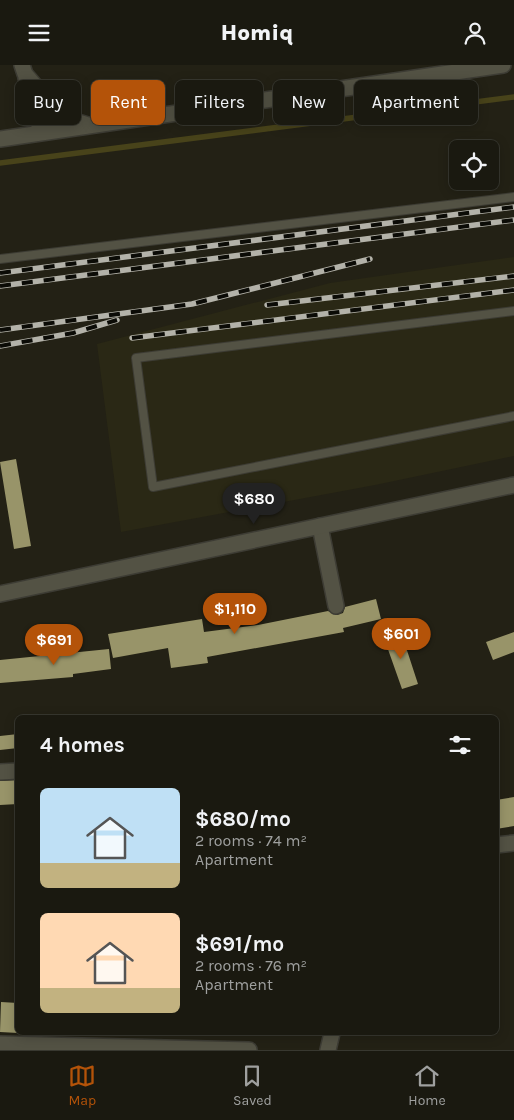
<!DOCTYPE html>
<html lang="en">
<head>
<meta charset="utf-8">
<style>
	body { margin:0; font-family:Karla,sans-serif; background:#232219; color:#f1f3f6; height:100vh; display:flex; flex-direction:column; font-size:19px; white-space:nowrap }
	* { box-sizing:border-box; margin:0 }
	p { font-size:16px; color:#9fa09f }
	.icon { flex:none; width:28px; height:28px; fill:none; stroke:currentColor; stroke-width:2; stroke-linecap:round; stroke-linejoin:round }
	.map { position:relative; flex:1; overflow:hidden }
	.side { position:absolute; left:15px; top:650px; width:484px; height:320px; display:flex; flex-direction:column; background:#1a1910; border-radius:8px; box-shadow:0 2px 12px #0003,0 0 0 1px #383830 }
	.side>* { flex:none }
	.hud { position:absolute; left:15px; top:15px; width:485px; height:45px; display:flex; gap:10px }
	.buttons { position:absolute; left:449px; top:75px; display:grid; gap:10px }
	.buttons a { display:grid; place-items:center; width:50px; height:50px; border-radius:8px; background:#1a1910; box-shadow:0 2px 12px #0003,0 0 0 1px #383830; font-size:25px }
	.price { position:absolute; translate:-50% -42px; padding:0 11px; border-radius:18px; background:#b45309; color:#fff; font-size:16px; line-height:32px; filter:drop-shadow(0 1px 2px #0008) }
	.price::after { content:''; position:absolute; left:50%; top:30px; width:15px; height:11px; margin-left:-8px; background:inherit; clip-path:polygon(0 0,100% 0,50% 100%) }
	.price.on { background:#222; color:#fff }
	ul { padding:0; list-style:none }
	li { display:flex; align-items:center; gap:15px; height:125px; padding:0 25px }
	li span { display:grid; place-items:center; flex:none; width:140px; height:100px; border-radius:8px; color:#555 }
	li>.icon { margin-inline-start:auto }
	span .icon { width:60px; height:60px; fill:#fffc; stroke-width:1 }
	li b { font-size:21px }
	h2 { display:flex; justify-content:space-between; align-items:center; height:60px; padding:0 25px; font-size:21px }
	.chip { padding:0 18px; border-radius:8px; background:#1a1910; box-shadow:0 2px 12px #0003,0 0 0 1px #383830; font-size:18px; line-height:45px }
	.chip.on { background:#b45309; color:#fff }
	header { display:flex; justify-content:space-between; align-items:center; height:65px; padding:0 25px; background:#1a1910; font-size:22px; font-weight:800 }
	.tab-bar { display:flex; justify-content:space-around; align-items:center; height:70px; border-top:1px solid #383830; background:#1a1910; font-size:14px; color:#9fa09f }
	.tab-bar a { display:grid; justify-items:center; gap:2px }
	.tab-bar .on { color:#b45309 }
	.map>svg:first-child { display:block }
	.built { fill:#2a2815 }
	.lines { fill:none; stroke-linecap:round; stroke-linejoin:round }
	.stream { stroke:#48431a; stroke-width:5.5 }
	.building { fill:#989469 }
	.lane-casing { stroke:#3d3c34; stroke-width:10 }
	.street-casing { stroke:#3d3c34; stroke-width:18 }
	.secondary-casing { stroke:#3d3c34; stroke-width:18 }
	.lane { stroke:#535244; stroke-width:8 }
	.street { stroke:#535244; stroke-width:15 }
	.secondary { stroke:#535244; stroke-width:15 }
	.rail-casing { stroke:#b3b2a9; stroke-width:5.5 }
	.rail { stroke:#0b0b06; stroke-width:4; stroke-dasharray:11; stroke-linecap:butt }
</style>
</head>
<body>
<header><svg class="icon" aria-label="menu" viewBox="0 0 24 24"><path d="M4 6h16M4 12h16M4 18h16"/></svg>Homiq<svg class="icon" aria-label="person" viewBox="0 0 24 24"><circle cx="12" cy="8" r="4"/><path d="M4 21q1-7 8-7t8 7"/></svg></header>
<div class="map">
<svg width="514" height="985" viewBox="0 0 514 985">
	<rect width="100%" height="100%" fill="#232115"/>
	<!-- built -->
	<path class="built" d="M514 192V391L375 420 121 467 97 279 330 218Z"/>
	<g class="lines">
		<!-- stream -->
		<path class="stream" d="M0 98 514 32"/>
	</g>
	<!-- building -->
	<path class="building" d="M16 394 31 481 14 484 0 397Z
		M376 534 381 554 343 563 344 567 207 592 208 598 171 603 168 583 113 593 108 569 202 554 204 567 258 560 328 546 337 550 343 548 345 542Z
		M401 567 418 619 402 624 384 573Z
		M514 567V587L493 595 486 577Z
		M109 584 111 604 73 609V612L0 618V595Z
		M18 669V683L0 685V671Z
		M18 715V739L0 740V716Z
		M514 732V761L496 764V735Z
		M1 937 18 938V968L0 967Z"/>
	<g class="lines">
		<!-- lane casing -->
		<g class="lane-casing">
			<path id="lane" d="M0 194 514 132
				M514 246 136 293 153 422 514 351"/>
		</g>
		<!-- street casing -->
		<g class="street-casing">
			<path id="street" d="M22 0 25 9 62 52 88 60
				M26 13 41 68
				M0 74 503 0
				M320 461 336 541
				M0 707 18 706
				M496 780 514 778
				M0 979 249 985
				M328 985 332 968"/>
		</g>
		<!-- secondary casing -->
		<g class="secondary-casing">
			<path id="secondary" d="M0 529 514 420"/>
		</g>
		<!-- lane -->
		<use href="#lane" class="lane"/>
		<!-- street -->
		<use href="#street" class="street"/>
		<!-- secondary -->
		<use href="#secondary" class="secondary"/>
		<!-- rail casing -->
		<g class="rail-casing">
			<path id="rail" d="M0 208 514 142
				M0 221 514 155
				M267 240 514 211
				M0 265 192 239 370 194
				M132 273 514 225
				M0 281 73 268 117 255"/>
		</g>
		<!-- rail -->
		<use href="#rail" class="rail"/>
	</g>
</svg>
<div class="buttons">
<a><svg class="icon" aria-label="locate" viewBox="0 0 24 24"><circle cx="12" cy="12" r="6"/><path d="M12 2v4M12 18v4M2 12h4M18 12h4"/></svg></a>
</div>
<b class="price on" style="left:254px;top:460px">$680</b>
<b class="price" style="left:235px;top:570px">$1,110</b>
<b class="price" style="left:401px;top:595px">$601</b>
<b class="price" style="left:54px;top:601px">$691</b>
<div class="hud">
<a class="chip">Buy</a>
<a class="chip on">Rent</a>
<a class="chip">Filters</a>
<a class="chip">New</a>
<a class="chip">Apartment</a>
</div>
<section class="side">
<h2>4 homes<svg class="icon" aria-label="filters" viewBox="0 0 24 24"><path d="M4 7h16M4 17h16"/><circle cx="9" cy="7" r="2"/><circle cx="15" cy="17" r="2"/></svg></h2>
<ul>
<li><span style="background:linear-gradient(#bfe0f5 75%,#c2b280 0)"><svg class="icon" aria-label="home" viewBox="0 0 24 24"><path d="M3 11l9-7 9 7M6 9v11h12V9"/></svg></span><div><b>$680/mo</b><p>2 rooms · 74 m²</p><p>Apartment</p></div></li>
<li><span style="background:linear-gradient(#ffd9b3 75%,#c2b280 0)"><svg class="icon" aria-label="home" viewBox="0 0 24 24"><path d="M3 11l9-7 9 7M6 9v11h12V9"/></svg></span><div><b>$691/mo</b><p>2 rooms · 76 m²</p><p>Apartment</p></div></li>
</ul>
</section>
</div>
<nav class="tab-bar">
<a class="on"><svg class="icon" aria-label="map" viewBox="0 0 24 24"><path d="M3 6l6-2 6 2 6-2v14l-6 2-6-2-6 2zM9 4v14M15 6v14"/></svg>Map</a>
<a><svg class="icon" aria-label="saved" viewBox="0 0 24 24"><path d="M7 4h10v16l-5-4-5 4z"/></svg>Saved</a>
<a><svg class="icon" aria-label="home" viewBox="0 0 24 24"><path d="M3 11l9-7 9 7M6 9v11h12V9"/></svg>Home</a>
</nav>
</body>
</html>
